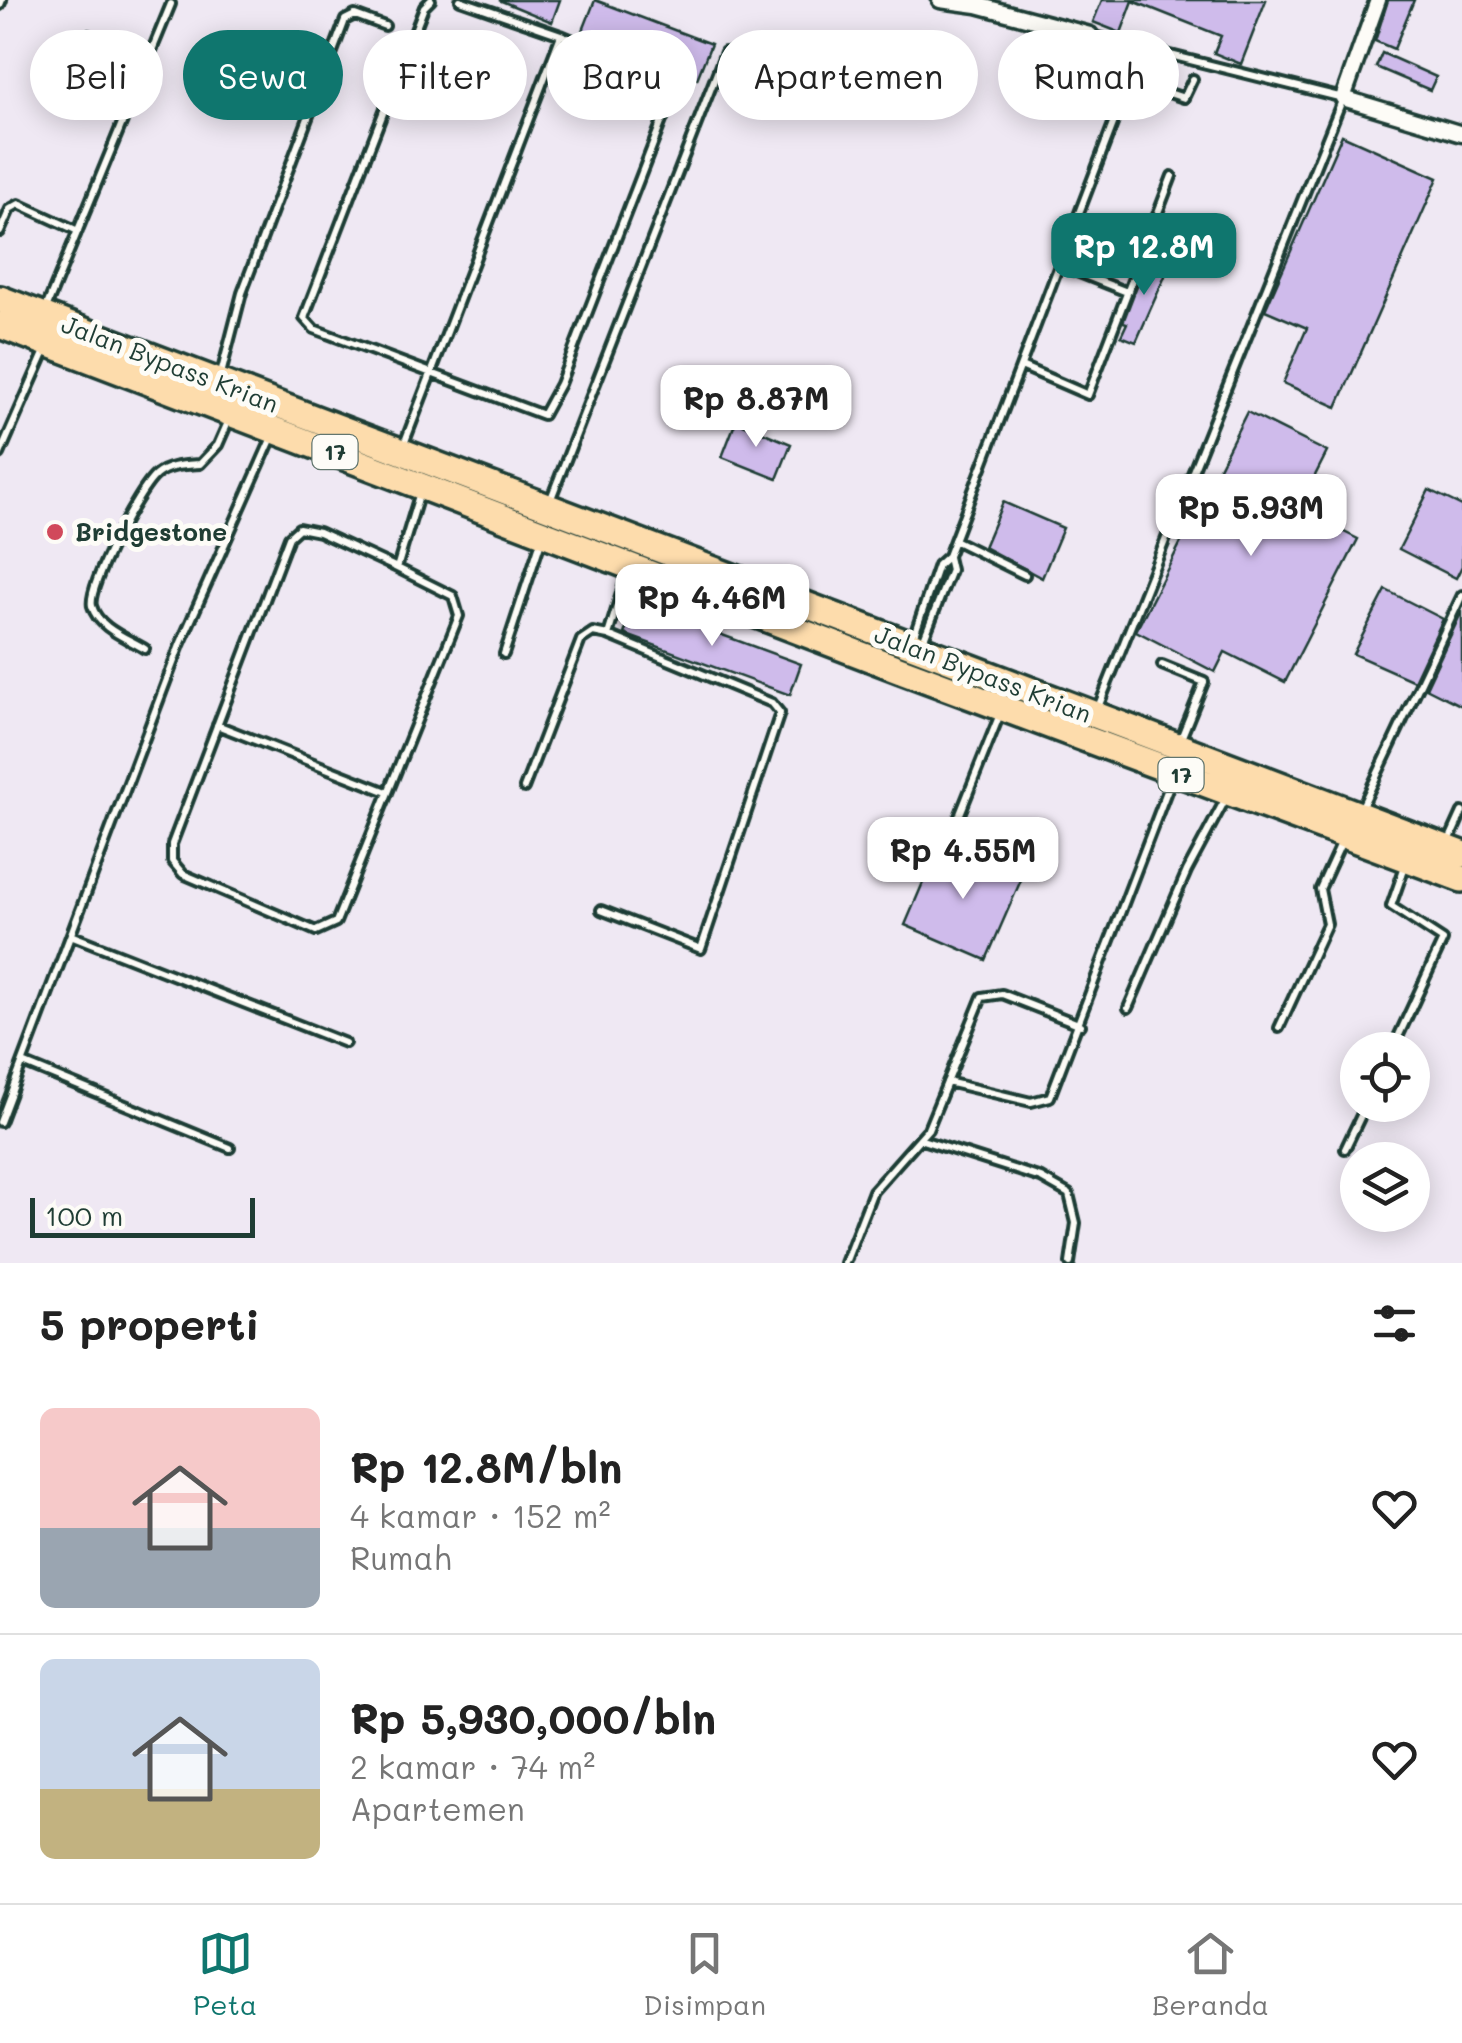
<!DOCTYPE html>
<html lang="id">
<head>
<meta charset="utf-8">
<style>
	body { margin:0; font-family:Mali,sans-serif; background:#f2f2f2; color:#222; height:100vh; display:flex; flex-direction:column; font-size:38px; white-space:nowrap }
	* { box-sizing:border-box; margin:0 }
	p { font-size:32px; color:#767676 }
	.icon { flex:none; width:55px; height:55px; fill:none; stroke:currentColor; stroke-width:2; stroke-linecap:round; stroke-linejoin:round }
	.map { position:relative; height:1263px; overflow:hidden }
	.details { display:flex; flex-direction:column; background:#fff; flex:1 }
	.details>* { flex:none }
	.hud { position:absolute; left:30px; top:30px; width:1402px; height:90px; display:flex; gap:20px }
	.buttons { position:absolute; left:1340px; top:1032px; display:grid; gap:20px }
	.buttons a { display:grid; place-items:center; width:90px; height:90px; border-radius:50%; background:#fff; box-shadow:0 5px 25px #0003; font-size:50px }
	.scale { position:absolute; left:30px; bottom:25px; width:225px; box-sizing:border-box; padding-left:10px; border:5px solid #1f3d34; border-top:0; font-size:28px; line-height:35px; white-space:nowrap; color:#1f3d34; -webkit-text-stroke:8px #fdfcf7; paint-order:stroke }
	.price { position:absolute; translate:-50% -85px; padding:0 22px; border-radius:20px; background:#fff; color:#222; font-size:32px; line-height:65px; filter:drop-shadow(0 2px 5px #0008) }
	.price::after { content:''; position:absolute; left:50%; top:60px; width:30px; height:22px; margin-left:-15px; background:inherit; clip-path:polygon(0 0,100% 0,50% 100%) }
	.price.selected { background:#0f766e; color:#fff }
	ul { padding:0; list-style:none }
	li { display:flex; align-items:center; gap:30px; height:250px; padding:0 40px }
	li+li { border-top:2px solid #e0e0e0 }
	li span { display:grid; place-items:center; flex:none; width:280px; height:200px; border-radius:15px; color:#555 }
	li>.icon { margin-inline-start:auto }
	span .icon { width:120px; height:120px; fill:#fffc; stroke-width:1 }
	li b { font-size:42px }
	h2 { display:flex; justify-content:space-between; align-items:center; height:120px; padding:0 40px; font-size:42px }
	.chip { padding:0 35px; border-radius:45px; background:#fff; box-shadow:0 5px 25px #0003; font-size:35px; line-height:90px }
	.chip.selected { background:#0f766e; color:#fff }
	.tabs { display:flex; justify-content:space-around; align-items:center; height:140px; border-top:2px solid #e0e0e0; background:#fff; font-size:28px; color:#767676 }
	.tabs a { display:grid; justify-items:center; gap:5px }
	.tabs .selected { color:#0f766e }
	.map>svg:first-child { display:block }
	.building { fill:#cfbbeb; stroke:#1f3d34; stroke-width:2.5 }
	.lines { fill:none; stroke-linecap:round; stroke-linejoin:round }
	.lane-casing { stroke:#1f3d34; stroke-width:14 }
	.street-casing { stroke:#1f3d34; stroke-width:21 }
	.highway-casing { stroke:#1f3d34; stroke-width:32 }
	.lane { stroke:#fdfcf7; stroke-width:6 }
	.street { stroke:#fdfcf7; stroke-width:14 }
	.highway { stroke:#fddcac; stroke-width:25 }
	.poi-dot { fill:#d1495b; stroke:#fdfcf7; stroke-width:4 }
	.labels { text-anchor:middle; stroke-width:10; stroke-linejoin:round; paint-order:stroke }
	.shield { fill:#fdfcf7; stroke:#62766e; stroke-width:2.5 }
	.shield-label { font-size:22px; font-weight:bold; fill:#1f3d34 }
	.street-label { font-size:25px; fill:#1f3d34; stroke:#fdfcf7 }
	.poi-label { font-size:25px; font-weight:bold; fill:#1f3d34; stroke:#fdfcf7; text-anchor:start }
</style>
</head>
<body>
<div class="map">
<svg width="1462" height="1263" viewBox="0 0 1462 1263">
	<rect width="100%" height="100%" fill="#efe8f3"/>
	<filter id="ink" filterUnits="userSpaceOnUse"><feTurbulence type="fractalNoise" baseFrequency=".01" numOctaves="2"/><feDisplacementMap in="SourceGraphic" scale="20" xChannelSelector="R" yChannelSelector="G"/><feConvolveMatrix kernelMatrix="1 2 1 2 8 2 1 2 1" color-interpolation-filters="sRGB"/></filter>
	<g filter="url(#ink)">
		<!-- building -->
		<path class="building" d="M499 0H560L552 22Z
			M595 0 711 44 697 79 582 33Z
			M1102 0H1266L1241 64 1214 53 1221 36 1133 1 1121 33 1093 22Z
			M1388 0H1414L1394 49 1375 41Z
			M1382 53 1436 77 1430 90 1376 67Z
			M1342 135 1438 178 1337 407 1283 383 1307 328 1265 310Z
			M1148 257 1169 267 1136 342 1121 336 1127 323 1123 322Z
			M1247 412 1327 452 1298 509 1358 539 1285 682 1225 652 1215 672 1136 631Z
			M736 421 791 444 777 479 722 457Z
			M1429 490 1462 506V566L1456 578 1399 549Z
			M1003 502 1063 528 1042 578 984 547Z
			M1386 590 1443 619 1414 681 1353 654Z
			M635 603 801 664 790 695 624 634Z
			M1462 611V706L1426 688Z
			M939 845 1021 880 986 960 905 925Z"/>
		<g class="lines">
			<!-- lane casing -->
			<g class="lane-casing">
				<path id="lane" d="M431 0 424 7 304 318 314 329 543 415 560 384 667 108 670 89 661 77 561 35 460 0
					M0 5 2 0
					M88 35 145 66
					M1090 35 1343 98 1097 710
					M1130 80 1184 98 1193 79
					M0 232 10 209 19 204 78 231
					M1059 265 1127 292
					M46 308 171 4
					M1021 366 1088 395 1172 176
					M220 378 242 293 345 20 355 15 385 26
					M404 444 561 35
					M0 454 46 349
					M550 501 725 52
					M954 540 1025 575
					M397 568 453 596 459 616 336 922 316 931 183 874 172 861V844L289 537 299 528 319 532 397 568 420 492
					M912 641 938 565 948 556 1142 48
					M922 644 951 570 948 557
					M145 649C127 638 98 628 92 606 87 587 139 489 156 475 168 465 185 465 200 464L218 445 229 420
					M504 654 541 541
					M1162 665 1204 682 1180 741
					M217 725 387 792
					M524 788 581 640 593 632 608 635
					M1361 809 1462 595
					M952 834 1000 714
					M1448 843 1462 812
					M601 910 701 949 780 713 772 703 608 635 627 574
					M73 936 345 1043
					M1128 1008 1187 871 1227 796
					M1279 1028 1327 924 1320 889 1342 841
					M1392 1050 1443 940 1391 906 1405 866
					M23 1063 230 1148
					M947 1082 1031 1102 1050 1097 1172 778
					M0 1122 180 645 273 435
					M919 1139 1041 1178 1069 1194 1076 1223 1070 1263
					M1345 1149 1366 1105
					M845 1263 873 1191 928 1129 982 997 1002 994 1081 1025"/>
			</g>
			<!-- street casing -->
			<g class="street-casing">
				<path id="street" d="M940 0 977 5 1090 35
					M1378 0 1343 98 1462 134"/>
			</g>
			<!-- highway casing -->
			<g class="highway-casing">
				<path id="highway" d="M0 299 1462 854
					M0 325 901 670 1462 879"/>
			</g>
			<!-- lane -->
			<use href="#lane" class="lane"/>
			<!-- street -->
			<use href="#street" class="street"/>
			<!-- highway -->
			<use href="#highway" class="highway"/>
		</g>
	</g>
	<!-- markers -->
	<circle class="poi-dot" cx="55" cy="532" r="10"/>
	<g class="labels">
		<!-- shield labels -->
		<g class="shield">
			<rect x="312.5" y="435" width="45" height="34" rx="8"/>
			<rect x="1158.5" y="758" width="45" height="34" rx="8"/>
		</g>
		<g class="shield-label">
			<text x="335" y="460">17</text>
			<text x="1181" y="783">17</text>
		</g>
		<!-- street labels -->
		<g class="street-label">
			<text transform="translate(170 364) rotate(21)" y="9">Jalan Bypass Krian</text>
			<text transform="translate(983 674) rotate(21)" y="9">Jalan Bypass Krian</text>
		</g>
		<!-- poi labels -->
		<g class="poi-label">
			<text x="75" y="541">Bridgestone</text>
		</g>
	</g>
</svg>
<div class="buttons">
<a><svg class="icon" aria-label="locate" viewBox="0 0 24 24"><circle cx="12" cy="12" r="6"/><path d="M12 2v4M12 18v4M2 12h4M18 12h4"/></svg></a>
<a><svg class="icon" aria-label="layers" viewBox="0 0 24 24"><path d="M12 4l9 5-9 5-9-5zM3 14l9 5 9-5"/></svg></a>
</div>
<div class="scale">100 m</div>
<b class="price selected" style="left:1144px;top:298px">Rp 12.8M</b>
<b class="price" style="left:756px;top:450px">Rp 8.87M</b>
<b class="price" style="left:1251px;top:559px">Rp 5.93M</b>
<b class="price" style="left:712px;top:649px">Rp 4.46M</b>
<b class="price" style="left:963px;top:902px">Rp 4.55M</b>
<div class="hud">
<a class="chip">Beli</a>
<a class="chip selected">Sewa</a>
<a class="chip">Filter</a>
<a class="chip">Baru</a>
<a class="chip">Apartemen</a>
<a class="chip">Rumah</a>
</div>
</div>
<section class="details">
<h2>5 properti<svg class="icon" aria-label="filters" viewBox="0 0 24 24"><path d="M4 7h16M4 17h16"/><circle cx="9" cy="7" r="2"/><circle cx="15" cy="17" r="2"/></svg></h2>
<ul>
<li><span style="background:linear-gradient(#f6c9c9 60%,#9aa5b1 0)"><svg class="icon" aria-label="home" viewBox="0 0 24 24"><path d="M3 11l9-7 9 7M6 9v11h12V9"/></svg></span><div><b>Rp 12.8M/bln</b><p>4 kamar · 152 m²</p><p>Rumah</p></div><svg class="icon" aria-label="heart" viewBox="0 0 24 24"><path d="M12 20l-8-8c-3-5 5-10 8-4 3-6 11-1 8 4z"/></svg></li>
<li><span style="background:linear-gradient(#c9d6e8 65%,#c2b280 0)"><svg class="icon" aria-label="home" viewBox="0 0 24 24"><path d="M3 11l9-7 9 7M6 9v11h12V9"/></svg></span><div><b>Rp 5,930,000/bln</b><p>2 kamar · 74 m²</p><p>Apartemen</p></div><svg class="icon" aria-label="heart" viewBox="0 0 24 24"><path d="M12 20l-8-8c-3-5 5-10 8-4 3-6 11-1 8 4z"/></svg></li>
</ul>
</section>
<nav class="tabs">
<a class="selected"><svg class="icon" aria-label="map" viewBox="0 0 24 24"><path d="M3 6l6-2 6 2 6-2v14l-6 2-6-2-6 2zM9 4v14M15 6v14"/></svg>Peta</a>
<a><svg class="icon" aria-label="saved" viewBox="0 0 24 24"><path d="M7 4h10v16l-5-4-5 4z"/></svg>Disimpan</a>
<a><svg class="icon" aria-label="home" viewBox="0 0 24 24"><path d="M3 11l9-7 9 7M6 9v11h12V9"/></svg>Beranda</a>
</nav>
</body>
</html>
